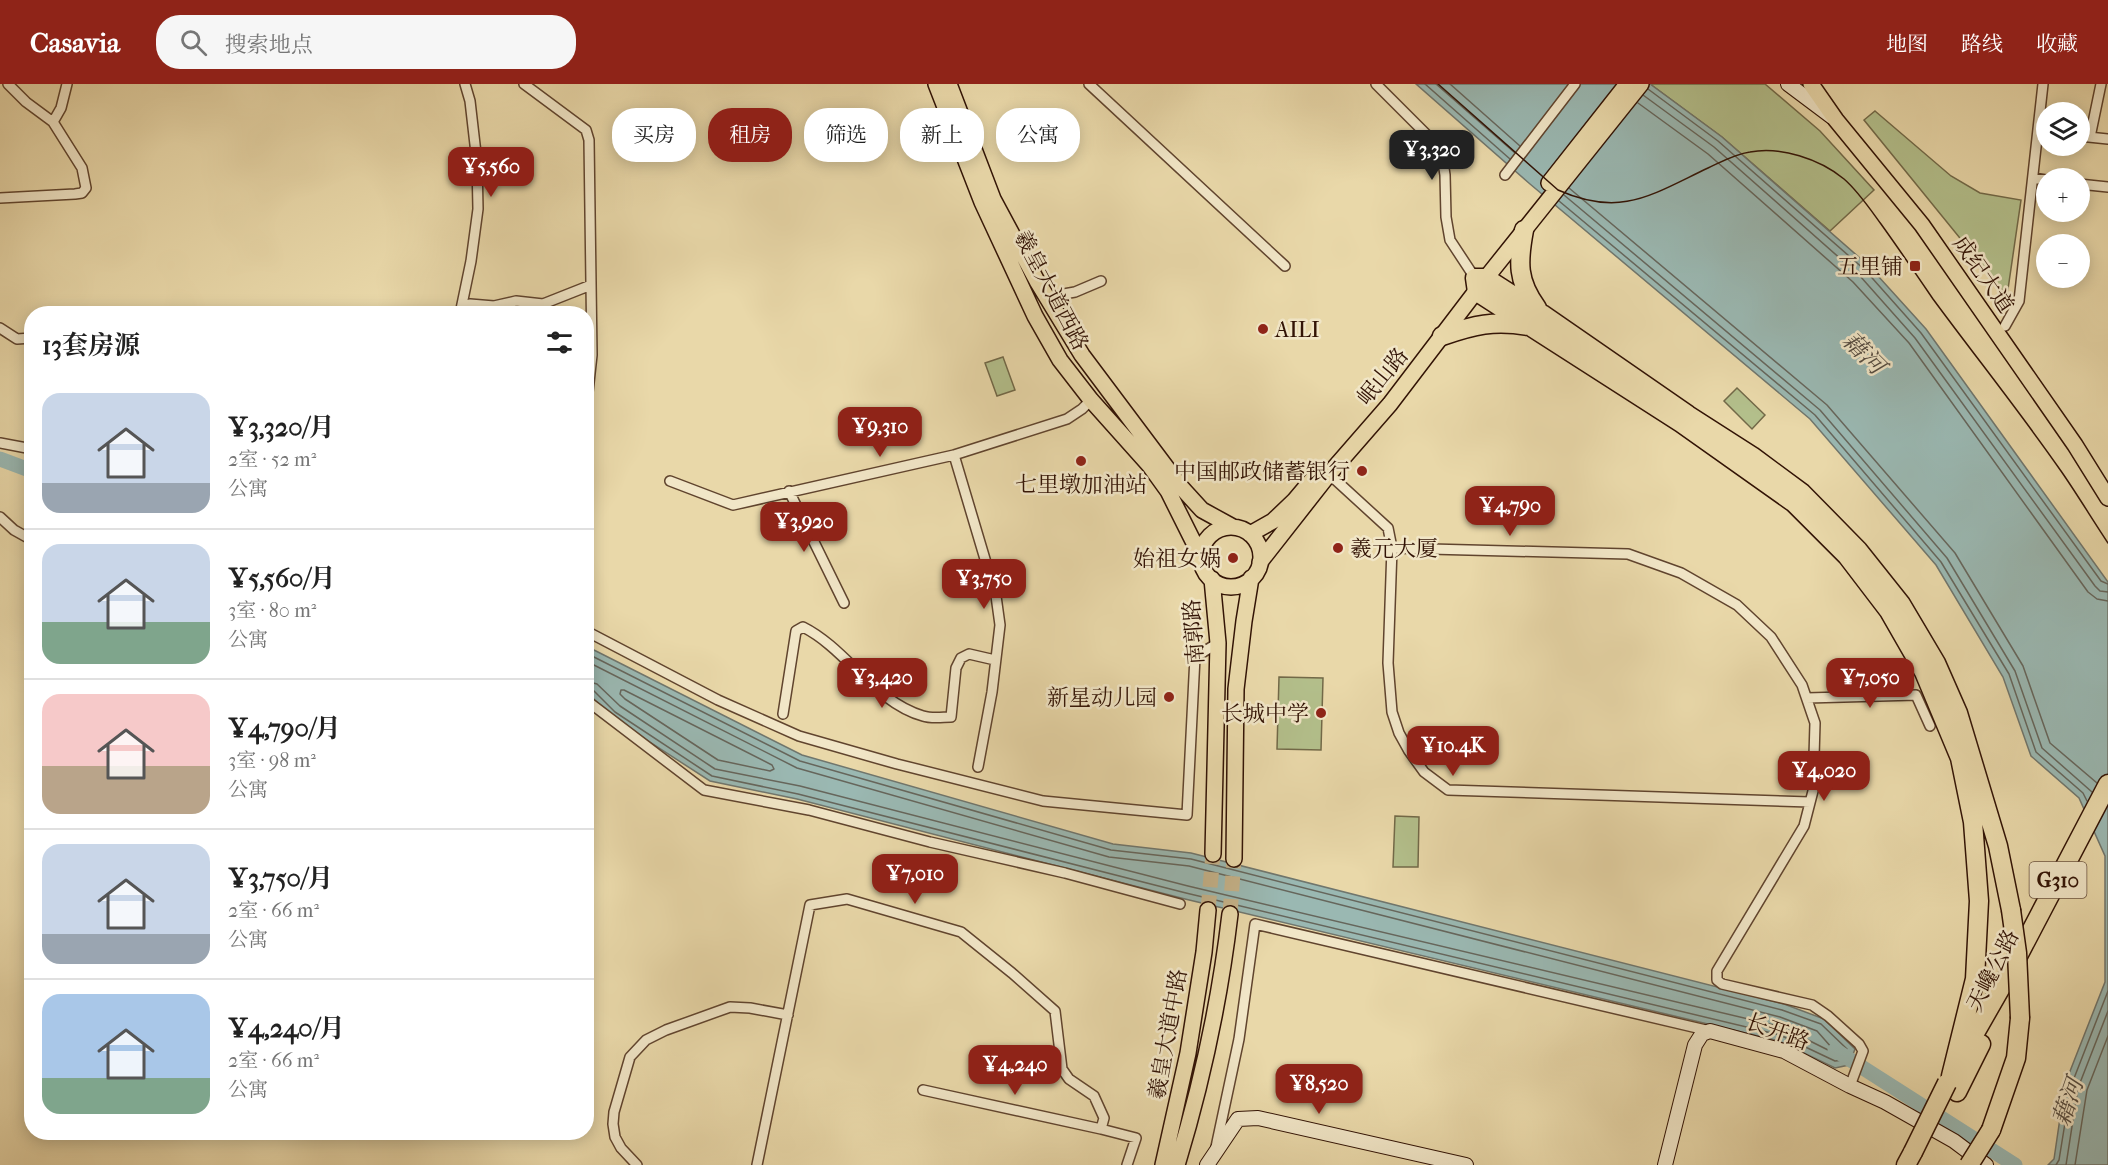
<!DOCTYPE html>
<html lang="zh">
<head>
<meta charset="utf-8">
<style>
	body { margin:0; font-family:"IM FELL French Canon","Noto Serif SC",serif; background:#f6f6f6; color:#222; height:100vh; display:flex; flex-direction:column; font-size:22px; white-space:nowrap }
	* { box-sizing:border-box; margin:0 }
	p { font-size:20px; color:#767676 }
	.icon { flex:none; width:33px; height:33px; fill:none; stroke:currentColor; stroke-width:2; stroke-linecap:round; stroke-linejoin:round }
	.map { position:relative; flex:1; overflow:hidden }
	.panel { position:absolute; left:24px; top:222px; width:570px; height:834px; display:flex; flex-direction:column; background:#fff; border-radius:24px; box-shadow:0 3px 15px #0003 }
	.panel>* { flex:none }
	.hud { position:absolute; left:612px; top:24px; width:570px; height:54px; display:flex; gap:12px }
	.tools { position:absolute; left:2036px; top:18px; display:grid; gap:12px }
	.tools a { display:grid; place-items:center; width:54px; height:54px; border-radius:50%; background:#fff; box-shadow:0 3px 15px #0003; font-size:30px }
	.price { position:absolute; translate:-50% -51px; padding:0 14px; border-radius:12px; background:#8f2418; color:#fff; font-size:20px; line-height:39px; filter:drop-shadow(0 2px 3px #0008) }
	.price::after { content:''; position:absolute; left:50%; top:36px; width:18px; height:14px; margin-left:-9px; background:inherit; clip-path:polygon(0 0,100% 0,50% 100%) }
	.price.active { background:#222; color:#fff }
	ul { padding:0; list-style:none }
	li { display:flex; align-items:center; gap:18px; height:150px; padding:0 18px }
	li+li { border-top:2px solid #e0e0e0 }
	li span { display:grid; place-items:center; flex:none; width:168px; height:120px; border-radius:18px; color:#555 }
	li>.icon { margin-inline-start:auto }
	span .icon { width:72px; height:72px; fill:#fffc; stroke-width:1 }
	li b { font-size:26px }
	h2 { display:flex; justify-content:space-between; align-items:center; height:72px; padding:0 18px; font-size:26px }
	.tag { padding:0 21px; border-radius:24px; background:#fff; box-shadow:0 3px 15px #0003; font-size:21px; line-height:54px }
	.tag.active { background:#8f2418; color:#fff }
	header { display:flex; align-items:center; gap:36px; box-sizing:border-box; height:84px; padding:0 30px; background:#8f2418; color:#fff }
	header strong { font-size:28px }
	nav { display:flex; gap:33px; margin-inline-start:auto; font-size:21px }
	.search { width:420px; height:54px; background:#f6f6f6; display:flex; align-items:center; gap:15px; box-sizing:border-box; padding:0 21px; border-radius:24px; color:#767676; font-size:22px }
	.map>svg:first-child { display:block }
	.green { fill:#b3bf8b; stroke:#726948; stroke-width:1.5 }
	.water { fill:#9ab8b2; stroke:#70766d; stroke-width:1.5 }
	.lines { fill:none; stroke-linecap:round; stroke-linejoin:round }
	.shore { stroke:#66665c; stroke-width:1.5 }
	.river { stroke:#9ab8b2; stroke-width:15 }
	.primary-tunnel { stroke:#c4b188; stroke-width:15; stroke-dasharray:15 8; stroke-linecap:butt }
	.street-casing { stroke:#60442e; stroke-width:12 }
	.secondary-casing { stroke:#321305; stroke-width:16 }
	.primary-casing { stroke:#321305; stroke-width:18 }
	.highway-casing { stroke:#321305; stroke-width:21 }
	.street { stroke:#f1e6c7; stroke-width:9 }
	.secondary { stroke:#f1e6c7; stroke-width:14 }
	.primary { stroke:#e9d8a9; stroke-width:15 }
	.highway { stroke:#e9d8a9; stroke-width:18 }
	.tram { stroke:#321305; stroke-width:1.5 }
	.highway-bridge-casing { stroke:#321305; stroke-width:21; stroke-linecap:butt }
	.highway-bridge { stroke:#e9d8a9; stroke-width:18 }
	.poi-dot { fill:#8f2418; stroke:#f1e6c7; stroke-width:2 }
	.labels { text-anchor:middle; stroke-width:5; stroke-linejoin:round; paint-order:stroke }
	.shield { fill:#f1e6c7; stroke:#6b523f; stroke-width:1.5 }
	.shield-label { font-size:21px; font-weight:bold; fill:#321305 }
	.poi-label { font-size:22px; fill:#321305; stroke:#f1e6c7; text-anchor:end }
	.street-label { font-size:22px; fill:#321305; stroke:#f1e6c7 }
	.water-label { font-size:24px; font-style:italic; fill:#564d42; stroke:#f1e6c7 }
</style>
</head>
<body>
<header>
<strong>Casavia</strong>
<div class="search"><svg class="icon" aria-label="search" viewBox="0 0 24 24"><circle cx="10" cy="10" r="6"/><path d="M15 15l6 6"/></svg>搜索地点</div>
<nav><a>地图</a><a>路线</a><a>收藏</a></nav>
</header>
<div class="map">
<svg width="2108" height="1081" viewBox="0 0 2108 1081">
	<rect width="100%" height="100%" fill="#e9d8a9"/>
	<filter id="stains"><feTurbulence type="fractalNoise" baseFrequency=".00333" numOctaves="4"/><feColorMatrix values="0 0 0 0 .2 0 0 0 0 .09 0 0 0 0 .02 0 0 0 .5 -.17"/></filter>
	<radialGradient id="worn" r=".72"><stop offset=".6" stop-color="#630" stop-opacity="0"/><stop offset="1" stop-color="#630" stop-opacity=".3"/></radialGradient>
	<!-- green -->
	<path class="green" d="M1650 0H1765L1820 47 1874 106 1830 147 1722 53Z
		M1875 27 1951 92 1980 109 2021 116 2007 212 1864 36Z
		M1003 273 1015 306 997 312 985 279Z
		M1737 304 1765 331 1752 345 1724 317Z
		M1279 593 1323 594 1321 666 1277 665Z
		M1395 732 1419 733 1418 783H1393Z"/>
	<!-- water -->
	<path class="water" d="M1416 0H1650L1722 53 1869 182 1926 245 2108 498V1081H2048L2054 1075 2065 1000 2105 898V772L2079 714 2031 672 2003 593 1936 481 1810 335 1530 100Z
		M586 562 802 671 1113 760 1191 769 1784 920 1824 935 1855 965 1849 981 1835 984 1779 957 1185 815 797 715 710 697 611 633 587 608Z"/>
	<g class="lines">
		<!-- shore -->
		<path class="shore" d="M1425 0 1510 75
			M1436 0 1515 69
			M1450 0 1520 62
			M1648 5 1718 57 1865 186 1921 249 2101 497 2108 500
			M1643 11 1714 63 1860 192 1915 254 2095 502 2100 507 2108 508
			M1638 19 1708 70 1853 198 1909 259 2088 508 2097 515 2108 517
			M1569 104 1827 321 1955 469 2023 582 2050 659 2097 699
			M1564 111 1820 326 1947 474 2015 587 2042 664 2092 708
			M1559 117 1815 331 1941 478 2009 590 2036 668 2083 709 2087 717
			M586 569 800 677 1111 766 1191 775 1782 926 1821 940 1847 965 1844 976 1835 977 1780 951 1186 809 798 710 712 692 615 628 593 606 586 604
			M586 577 797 684 1109 773 1189 782 1780 933 1817 947 1832 964 1828 966 1782 943 1188 802 800 702 715 685 620 622 597 600 586 597
			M621 606H624L772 681 774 685 770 687 718 676 625 615 620 610Z
			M2056 1081 2059 1076 2071 1002 2108 907
			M2066 1081 2078 1004 2108 927
			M2075 1081 2087 1006 2108 952"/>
		<!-- river -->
		<path class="river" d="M0 375 32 387
			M1835 966 2015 1081"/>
		<!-- primary-tunnel -->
		<path class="primary-tunnel" d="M1208 826 1213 770
			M1230 830 1234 775"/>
		<!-- street casing -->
		<g class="street-casing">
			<path id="street" d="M524 0 586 46 589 56 592 271 586 326
				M1089 0 1285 182
				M1376 0 1441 65 1445 91 1446 133 1450 156 1475 194
				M53 38 61 24 67 0
				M2079 52 2108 55
				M2090 53 2101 0
				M1505 91 1575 0
				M2033 94 2046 96
				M2079 100 2108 103
				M0 114 75 110 82 109 86 104 82 84 53 38 26 18 8 0
				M1047 213 1075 208 1101 197
				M460 230 471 177 478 125 477 78 470 17 465 0
				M467 230 470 220 494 222 516 217 543 220 591 201
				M2005 242 2019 217 2043 0
				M0 244 17 255 32 254
				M0 359 32 365
				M954 371 996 512 1000 541 992 608 978 683
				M1329 390 1388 444 1392 464 1388 579 1392 628 1399 649 1409 667 1424 688 1448 706 1810 718
				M670 397 733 421 954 371 1067 335 1082 325 1091 316
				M789 407 844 519
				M0 433 14 446 32 456
				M1392 464 1628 470 1681 489 1737 521 1771 553 1802 601 1815 639 1813 707 1804 742 1717 887V896L1722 900 1812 921 1828 932 1859 960 1863 967 1850 1002
				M586 547 718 616 799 652 897 680 1043 717 1187 731 1195 573 1218 559
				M1807 614 1916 611 1930 642
				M586 616 704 706 809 726 930 758 1065 789 1180 820
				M783 630 796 547 803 543C847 565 874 618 923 632 932 635 943 633 951 633L956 584 961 574 969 570 995 576
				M923 1006 1101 1045
				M1216 1063 1239 955 1255 840 1710 947
				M637 1081 621 1064 615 1053 613 1040 614 1028 630 973 646 956 666 946 730 923 750 924 788 931
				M757 1081 810 821 847 815 961 848 1012 889 1055 927 1062 985 1069 995 1094 1012 1104 1034 1101 1045 1136 1054 1127 1081"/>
		</g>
		<!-- secondary casing -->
		<g class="secondary-casing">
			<path id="secondary" d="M1788 0 1832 33
				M1207 1081 1238 1035 1258 1034 1466 1081
				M1665 1081 1695 961 1702 950 1710 947 1784 967 1850 1002 1885 1018 1954 1057 1986 1081"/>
		</g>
		<!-- primary casing -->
		<g class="primary-casing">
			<path id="primary" d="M936 0 982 118 1035 232 1060 276 1091 316 1150 382 1168 407 1201 473
				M949 0 993 115 1037 197 1082 271 1181 403 1202 426 1233 443
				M1811 0 1836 36 1922 141 2075 361 2108 414
				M1549 99 1627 0
				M1201 473a30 30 0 1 1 60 0a30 30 0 1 1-60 0Z
				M1250 450 1273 437 1294 417 1321 385
				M1260 478 1329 390 1390 320 1486 194 1641 0
				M1212 495 1218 559 1213 770
				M1234 775 1236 605 1244 537 1251 494
				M1163 1081 1188 969 1204 868 1208 826
				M1177 1081C1202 999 1220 915 1230 830"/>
		</g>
		<!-- highway casing -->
		<g class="highway-casing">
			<path id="highway" d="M1524 146C1518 178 1517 197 1537 224
				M1442 252C1474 241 1494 236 1528 242
				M1963 970 2007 893 2108 700
				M1951 992 1975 895 1979 817 1973 738 1960 674 1924 588 1889 527 1847 472 1794 419 1681 339 1477 208 1475 194H1486L1542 230 1688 331 1752 372 1802 409 1858 466 1901 520 1936 579 1958 629 1998 762 2011 826
				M1957 1008 1981 960
				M1991 1046 2016 974 2020 934
				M1906 1081 1913 1068"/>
		</g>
		<!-- street -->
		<use href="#street" class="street"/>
		<!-- secondary -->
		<use href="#secondary" class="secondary"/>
		<!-- primary -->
		<use href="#primary" class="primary"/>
		<!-- highway -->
		<use href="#highway" class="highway"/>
		<!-- tram -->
		<path class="tram" d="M1438 0 1558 106C1621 134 1651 111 1708 84 1721 78 1735 70 1750 68 1780 62 1820 75 1844 95 1858 107 1870 125 1881 140 1899 165 1916 190 1933 215 1975 272 2020 328 2061 387 2077 410 2092 435 2108 459"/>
		<!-- highway-bridge casing -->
		<g class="highway-bridge-casing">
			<path id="highway-bridge" d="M2011 826 2017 869 2020 934
				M1913 1068 1947 999
				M1969 1081 1991 1046"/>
		</g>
		<!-- highway-bridge -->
		<use href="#highway-bridge" class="highway-bridge"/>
	</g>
	<!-- markers -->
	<g class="poi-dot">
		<rect x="1909" y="176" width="12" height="12" rx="3"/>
		<circle cx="1263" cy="245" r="6"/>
		<circle cx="1081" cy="377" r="6"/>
		<circle cx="1362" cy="387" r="6"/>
		<circle cx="1338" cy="464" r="6"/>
		<circle cx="1233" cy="474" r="6"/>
		<circle cx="1169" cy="613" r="6"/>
		<circle cx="1321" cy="629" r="6"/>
	</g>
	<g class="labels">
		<!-- shield labels -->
		<rect class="shield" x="2029.5" y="778" width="57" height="36" rx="4.5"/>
		<g class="shield-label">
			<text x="2058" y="803">G310</text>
		</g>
		<!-- poi labels -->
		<g class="poi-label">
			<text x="1903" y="190">五里铺</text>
			<text x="1275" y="253" text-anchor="start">AILI</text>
			<text x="1350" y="395">中国邮政储蓄银行</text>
			<text x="1081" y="408" text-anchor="middle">七里墩加油站</text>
			<text x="1350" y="472" text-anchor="start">羲元大厦</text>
			<text x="1221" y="482">始祖女娲</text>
			<text x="1157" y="621">新星动儿园</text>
			<text x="1309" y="637">长城中学</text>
		</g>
		<!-- street labels -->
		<g class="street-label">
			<text transform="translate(1984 190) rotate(55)" y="8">成纪大道</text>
			<text transform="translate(1052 206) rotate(62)" y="8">羲皇大道西路</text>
			<text transform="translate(1382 292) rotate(-51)" y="8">岷山路</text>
			<text transform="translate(1193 548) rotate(-94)" y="8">南郭路</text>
			<text transform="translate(1992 886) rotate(-63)" y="8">天巉公路</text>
			<text transform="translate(1778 947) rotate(20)" y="8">长开路</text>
			<text transform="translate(1167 950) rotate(-80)" y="8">羲皇大道中路</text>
		</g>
		<!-- water labels -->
		<g class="water-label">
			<text transform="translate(1864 269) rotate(45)" y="8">藉河</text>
			<text transform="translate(2068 1018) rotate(-71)" y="8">藉河</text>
		</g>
	</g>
	<rect width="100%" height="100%" filter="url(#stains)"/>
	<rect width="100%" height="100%" fill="url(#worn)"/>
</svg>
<div class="tools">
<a><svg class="icon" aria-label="layers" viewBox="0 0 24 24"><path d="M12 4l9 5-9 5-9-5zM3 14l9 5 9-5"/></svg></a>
<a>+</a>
<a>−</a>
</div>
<b class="price active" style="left:1432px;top:97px">¥3,320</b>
<b class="price" style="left:491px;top:114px">¥5,560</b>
<b class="price" style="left:880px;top:374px">¥9,310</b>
<b class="price" style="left:1510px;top:453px">¥4,790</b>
<b class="price" style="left:804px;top:469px">¥3,920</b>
<b class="price" style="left:984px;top:526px">¥3,750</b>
<b class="price" style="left:882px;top:625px">¥3,420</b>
<b class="price" style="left:1870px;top:625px">¥7,050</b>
<b class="price" style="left:1453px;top:693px">¥10.4K</b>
<b class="price" style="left:1824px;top:718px">¥4,020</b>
<b class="price" style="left:915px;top:821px">¥7,010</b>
<b class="price" style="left:1015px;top:1012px">¥4,240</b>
<b class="price" style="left:1319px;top:1031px">¥8,520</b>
<div class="hud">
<a class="tag">买房</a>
<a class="tag active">租房</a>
<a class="tag">筛选</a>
<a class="tag">新上</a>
<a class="tag">公寓</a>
</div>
<section class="panel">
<h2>13套房源<svg class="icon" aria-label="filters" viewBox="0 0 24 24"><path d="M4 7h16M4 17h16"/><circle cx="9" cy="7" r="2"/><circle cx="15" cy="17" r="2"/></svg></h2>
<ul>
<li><span style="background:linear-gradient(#c9d6e8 75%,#9aa5b1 0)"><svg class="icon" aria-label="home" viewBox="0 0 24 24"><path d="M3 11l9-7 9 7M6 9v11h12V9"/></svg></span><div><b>¥3,320/月</b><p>2室 · 52 m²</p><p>公寓</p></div></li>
<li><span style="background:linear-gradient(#c9d6e8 65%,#7fa58c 0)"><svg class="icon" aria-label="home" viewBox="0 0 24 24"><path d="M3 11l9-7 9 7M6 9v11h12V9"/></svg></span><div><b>¥5,560/月</b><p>3室 · 80 m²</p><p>公寓</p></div></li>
<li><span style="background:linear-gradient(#f6c9c9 60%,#b9a48a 0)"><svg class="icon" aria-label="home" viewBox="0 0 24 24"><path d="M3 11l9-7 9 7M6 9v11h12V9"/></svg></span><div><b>¥4,790/月</b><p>3室 · 98 m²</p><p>公寓</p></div></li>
<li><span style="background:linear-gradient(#c9d6e8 75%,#9aa5b1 0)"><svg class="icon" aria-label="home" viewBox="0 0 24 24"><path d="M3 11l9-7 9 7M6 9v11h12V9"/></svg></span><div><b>¥3,750/月</b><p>2室 · 66 m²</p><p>公寓</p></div></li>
<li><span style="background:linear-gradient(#a9c7e8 70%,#7fa58c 0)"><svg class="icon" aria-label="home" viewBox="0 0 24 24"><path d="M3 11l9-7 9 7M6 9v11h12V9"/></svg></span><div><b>¥4,240/月</b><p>2室 · 66 m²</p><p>公寓</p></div></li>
</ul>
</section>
</div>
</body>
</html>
